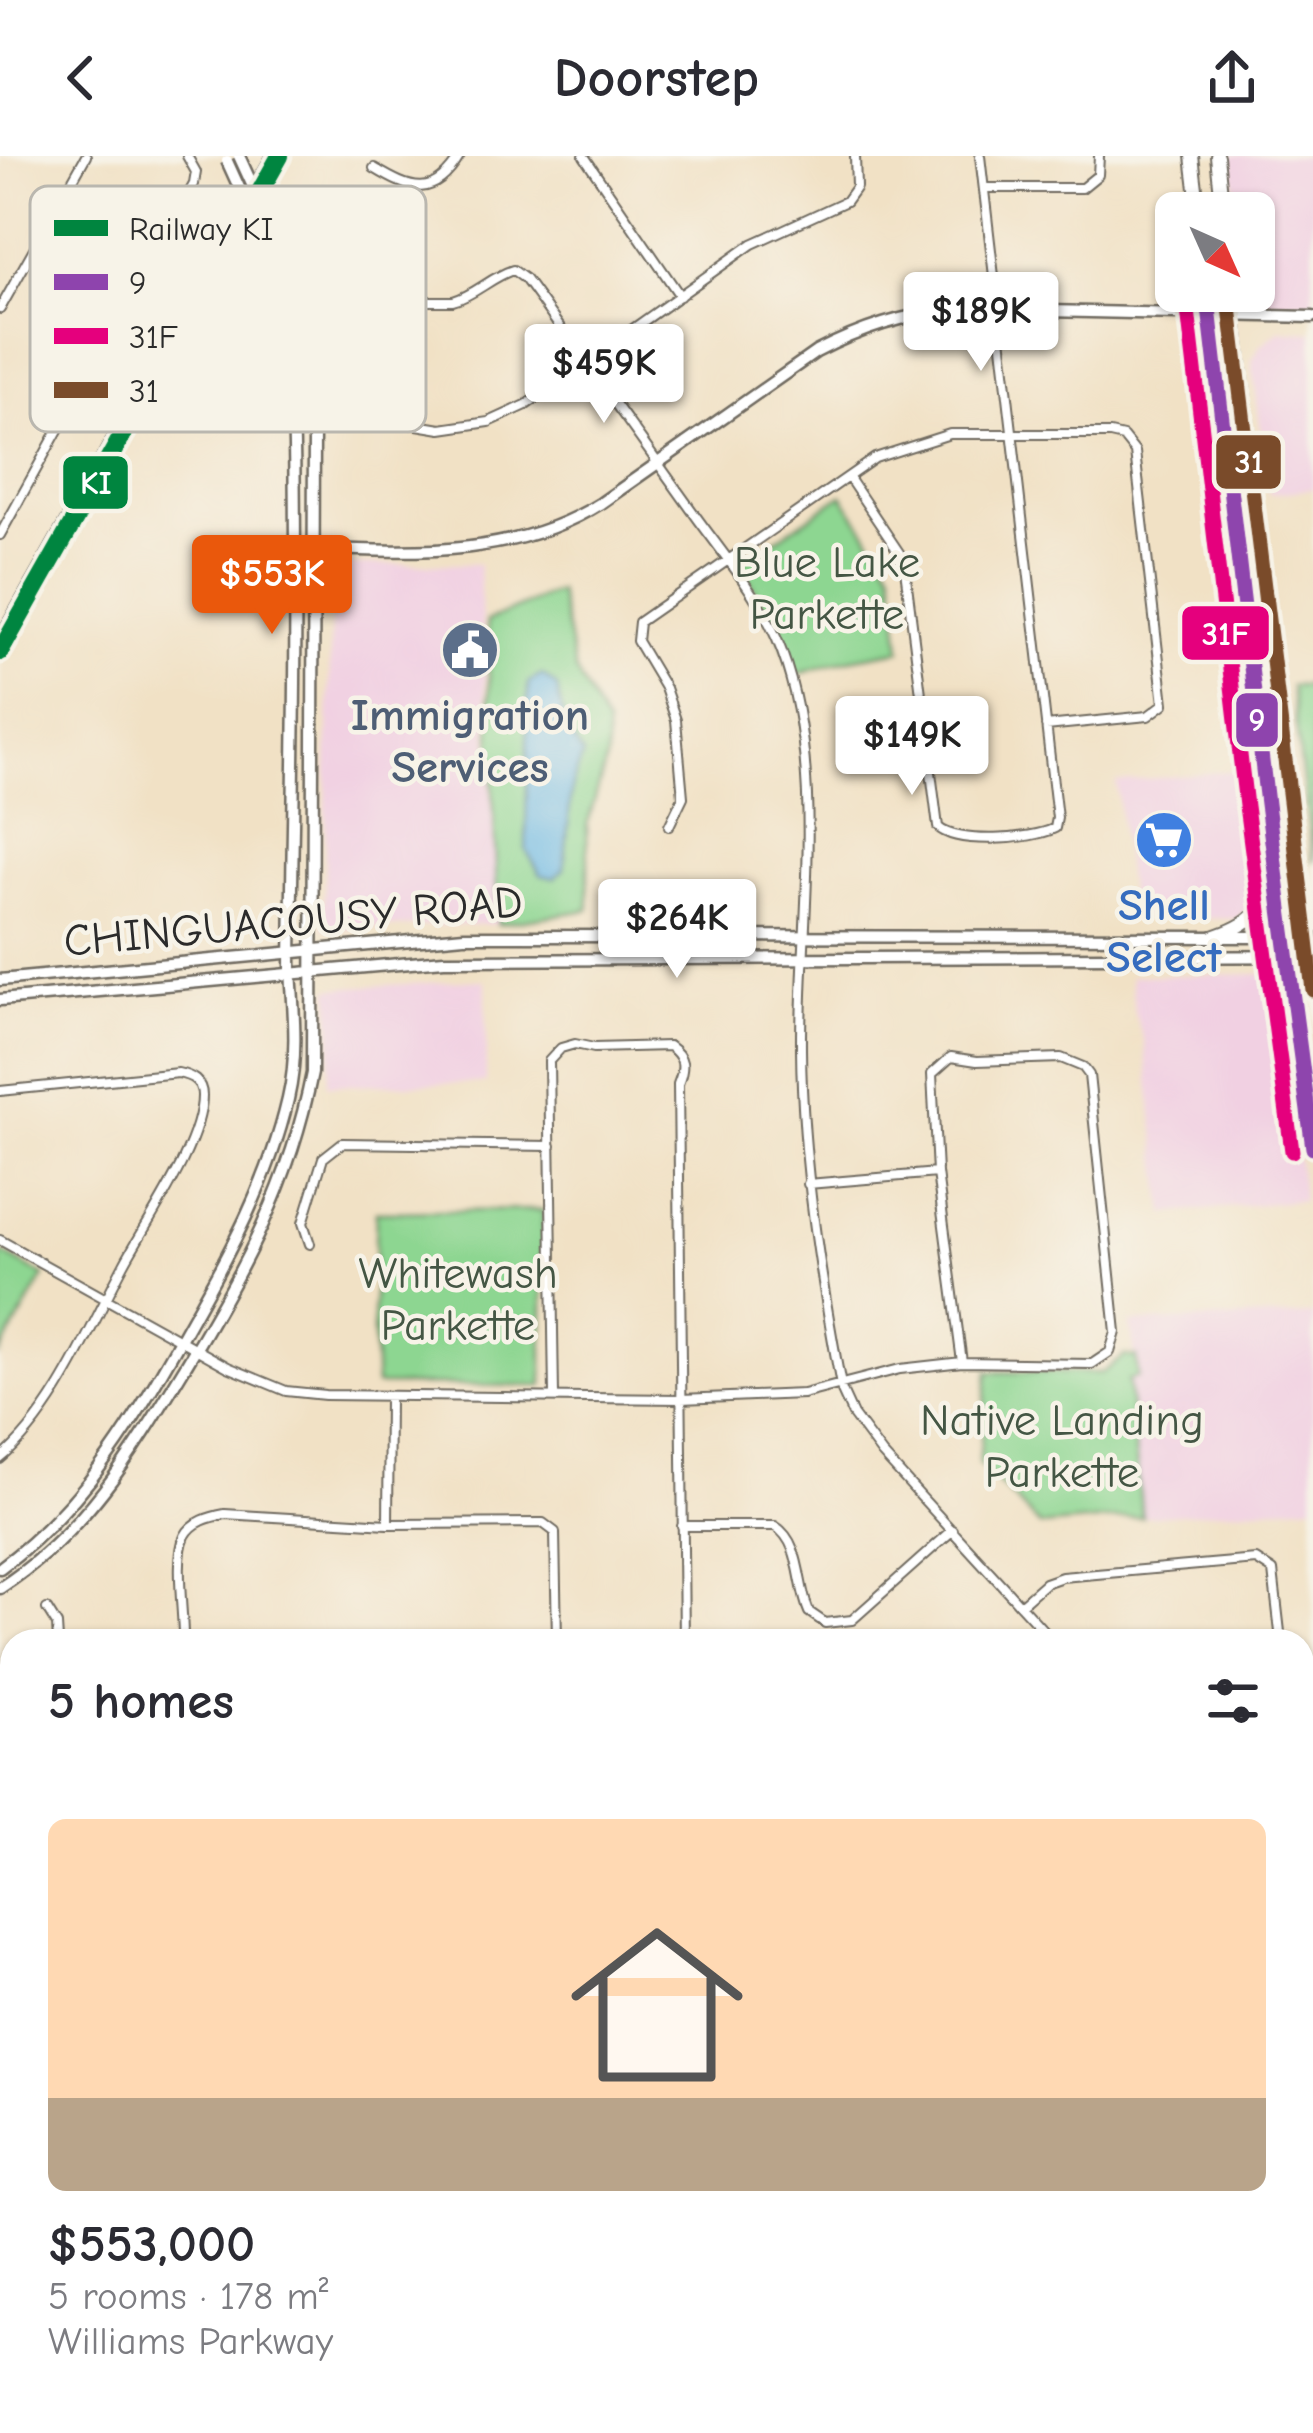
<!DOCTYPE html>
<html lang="en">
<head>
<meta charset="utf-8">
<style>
	body { margin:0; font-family:"Comic Neue",sans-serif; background:#f2f2f3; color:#2b2b33; height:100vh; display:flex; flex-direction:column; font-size:45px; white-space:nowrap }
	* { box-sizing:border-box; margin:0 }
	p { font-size:39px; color:#7c7c81 }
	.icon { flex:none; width:66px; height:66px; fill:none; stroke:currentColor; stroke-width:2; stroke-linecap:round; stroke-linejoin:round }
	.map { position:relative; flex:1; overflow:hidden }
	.sheet { position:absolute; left:0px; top:1473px; width:1314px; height:804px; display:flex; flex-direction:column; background:#fff; border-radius:36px 36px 0 0; box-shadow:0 3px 9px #0004 }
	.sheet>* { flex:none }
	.needle { width:78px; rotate:135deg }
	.buttons { position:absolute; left:1155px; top:36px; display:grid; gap:24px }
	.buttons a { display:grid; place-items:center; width:120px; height:120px; border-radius:18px; background:#fff; box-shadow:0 3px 9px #0004; font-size:60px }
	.price { position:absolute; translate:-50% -102px; padding:0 27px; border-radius:12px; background:#fff; color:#222; font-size:39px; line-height:78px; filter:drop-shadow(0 3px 6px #0008) }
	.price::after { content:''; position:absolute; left:50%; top:72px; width:36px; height:27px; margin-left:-18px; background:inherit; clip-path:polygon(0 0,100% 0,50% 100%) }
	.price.on { background:#ea580c; color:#fff }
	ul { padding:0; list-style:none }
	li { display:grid; align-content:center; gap:24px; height:636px; padding:0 48px }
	li span { display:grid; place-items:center; height:372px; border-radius:18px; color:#555 }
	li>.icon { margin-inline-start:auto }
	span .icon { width:216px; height:216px; fill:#fffc; stroke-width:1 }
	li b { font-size:51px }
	h2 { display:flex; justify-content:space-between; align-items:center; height:144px; padding:0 48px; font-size:51px }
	header { display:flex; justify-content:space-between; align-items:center; height:156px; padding:0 48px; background:#fff; font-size:54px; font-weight:800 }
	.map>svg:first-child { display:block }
	.built { fill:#f1d0e2 }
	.green { fill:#8dd691; stroke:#5c805e; stroke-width:3 }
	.water { fill:#6ab8e4; stroke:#4a7288; stroke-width:3 }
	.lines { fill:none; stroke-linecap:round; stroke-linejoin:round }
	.stream { stroke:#6ab8e4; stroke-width:3 }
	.street-casing { stroke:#706b61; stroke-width:12 }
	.secondary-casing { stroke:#706b61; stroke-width:15 }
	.primary-casing { stroke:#706b61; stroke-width:16 }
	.street { stroke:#fff; stroke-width:8 }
	.secondary { stroke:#fff; stroke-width:10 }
	.primary { stroke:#fff; stroke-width:12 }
	.rail { stroke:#2b2b2b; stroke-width:3 }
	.secondary-bridge-casing { stroke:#706b61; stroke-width:15; stroke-linecap:butt }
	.secondary-bridge { stroke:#fff; stroke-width:10 }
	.bus-1-casing { stroke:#f7f3e8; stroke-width:24 }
	.bus-2-casing { stroke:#f7f3e8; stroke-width:24 }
	.bus-3-casing { stroke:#f7f3e8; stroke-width:24 }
	.bus-1 { stroke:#8e44ad; stroke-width:15 }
	.bus-2 { stroke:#e5007d; stroke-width:15 }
	.bus-3 { stroke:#7a4b2a; stroke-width:15 }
	.rail-1-casing { stroke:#f7f3e8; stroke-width:27 }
	.rail-1 { stroke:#00853f; stroke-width:18 }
	.labels { text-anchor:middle; stroke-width:9; stroke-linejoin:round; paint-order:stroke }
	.park-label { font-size:45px; fill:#445644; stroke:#f7f3e8 }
	.service-label { font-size:45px; font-weight:bold; fill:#4e5e75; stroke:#f7f3e8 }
	.shop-label { font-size:45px; font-weight:bold; fill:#366cbe; stroke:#f7f3e8 }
	.street-label { font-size:45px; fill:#2b2b2b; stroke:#f7f3e8 }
	.key { fill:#f7f3e8; stroke:#bab7af; stroke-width:3 }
	.key-label { font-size:33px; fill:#2b2b2b }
	.line-badge { stroke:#f7f3e8; stroke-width:4.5 }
	.badge-label { font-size:33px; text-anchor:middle; font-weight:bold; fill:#fff }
</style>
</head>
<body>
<header><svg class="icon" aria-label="back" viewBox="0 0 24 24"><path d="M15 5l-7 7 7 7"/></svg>Doorstep<svg class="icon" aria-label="share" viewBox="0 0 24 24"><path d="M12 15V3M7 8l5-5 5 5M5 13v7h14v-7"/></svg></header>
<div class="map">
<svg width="1313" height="2277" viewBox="0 0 1313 2277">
	<rect width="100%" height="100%" fill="#f7f3e8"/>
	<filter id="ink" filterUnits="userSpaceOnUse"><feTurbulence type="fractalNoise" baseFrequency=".00833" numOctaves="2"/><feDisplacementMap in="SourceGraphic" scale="24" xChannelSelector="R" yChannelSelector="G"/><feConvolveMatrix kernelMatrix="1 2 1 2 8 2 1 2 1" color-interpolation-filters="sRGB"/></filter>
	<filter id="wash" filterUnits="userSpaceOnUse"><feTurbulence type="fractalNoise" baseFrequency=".004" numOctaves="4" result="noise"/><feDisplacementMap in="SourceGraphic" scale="48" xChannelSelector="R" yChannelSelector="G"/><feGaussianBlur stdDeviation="2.7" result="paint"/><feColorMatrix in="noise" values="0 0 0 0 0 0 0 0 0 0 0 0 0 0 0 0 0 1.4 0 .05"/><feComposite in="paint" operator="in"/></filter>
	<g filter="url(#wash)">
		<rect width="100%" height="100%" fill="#f1e1c5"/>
		<!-- built -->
		<path class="built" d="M1232 0H1313V147H1260L1246 135H1254V57H1237Z
			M1279 175 1313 176V333L1269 338 1252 205 1260 190Z
			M479 408 498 768 323 773 332 415 339 409Z
			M1241 614 1258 734 1251 750 1236 763 1131 760 1116 626Z
			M1265 818 1275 827 1303 1044 1165 1058 1144 885 1134 857 1131 820Z
			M486 824V927L327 929 332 885 330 832Z
			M1313 1159V1348L1142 1361 1128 1223 1138 1221 1130 1167Z
			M1302 1819 1313 1821V2277H1207V2265H1302Z"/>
		<!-- green -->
		<path class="green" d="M842 339 893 416 901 494 850 503 795 519 776 470 740 408Z
			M558 435 576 516 606 570 607 602 587 669 589 754 498 768 487 465Z
			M1291 530H1313V706Z
			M543 1054V1230L376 1229 373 1171 376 1056Z
			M2 1097 44 1120 0 1197V1100Z
			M1124 1200 1136 1201 1138 1221 1128 1224 1142 1361 1040 1370 979 1307 988 1216 1102 1217Z
			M188 2265H303L302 2277H184Z"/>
		<!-- water -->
		<path class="water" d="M542 519 557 531 565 571 583 599 572 629 564 713 554 722 541 719 526 694 528 527Z"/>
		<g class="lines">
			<!-- stream -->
			<path class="stream" d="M266 2265V2277"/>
		</g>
	</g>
	<g filter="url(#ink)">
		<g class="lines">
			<!-- street casing -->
			<g class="street-casing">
				<path id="street" d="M584 0 680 140
					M855 0 856 31 846 45 752 88 526 249 489 266 441 273 363 260 375 145H453C475 139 491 121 513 114L525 123C581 201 639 280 695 359 726 402 764 446 782 496 826 616 800 767 801 893 802 1008 821 1123 842 1235L853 1259 882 1298 1053 1485
					M374 12C412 35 434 43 460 0
					M985 32H1082L1098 19 1099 0
					M0 153 86 0
					M849 322 900 398 905 413 938 671C956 689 1032 684 1055 672L1057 662 980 0
					M0 379 194 28 196 16 187 0
					M669 670 683 641 676 564 665 532 637 485 639 466 875 302 950 278H1110L1123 281 1135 296 1164 548 1148 560 1046 570
					M0 935 178 917C192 920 202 925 202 940 202 988 147 1065 124 1108 91 1170 55 1258 0 1303
					M808 1028 937 1017
					M0 1084 228 1211 286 1235 325 1239 681 1243 803 1238 900 1213 962 1206 1092 1208 1110 1196 1116 1176 1089 919 1083 911 1061 902 977 905 951 901 932 918 937 1017 962 1206
					M310 1088 303 1067 323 1002 342 987 551 990
					M554 1240 549 905 561 892 575 888 594 892 669 890C685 901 685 911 678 928L684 1485
					M388 1368 389 1242
					M682 1370H775C802 1387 797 1429 809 1456L825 1467 852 1464 953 1374
					M1020 1449 1045 1427 1062 1421 1256 1404 1273 1415 1281 1485
					M47 1453 57 1469 58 1485
					M183 1485C184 1459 174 1402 185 1380 193 1365 210 1361 225 1358L388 1368 543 1367 555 1376 557 1485
					M0 1559 12 1558
					M0 1705 12 1700
					M0 1838 12 1833
					M363 2265V2277
					M496 2265V2277
					M1015 2265 1016 2277
					M1139 2265 1140 2277
					M92 2277 97 2265"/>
			</g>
			<!-- secondary casing -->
			<g class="secondary-casing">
				<path id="secondary" d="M295 392C400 395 508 406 601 347L816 196C862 172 904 159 955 153L1313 161
					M0 824 464 780 1313 781
					M0 844 444 804 1313 800
					M0 1412C87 1348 137 1261 189 1168 230 1096 269 1025 288 943 298 901 294 858 291 815 292 675 297 534 295 393 294 271 298 176 252 60
					M0 1432C86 1376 134 1295 186 1209 244 1113 290 1029 312 917L314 270 298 154 261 48
					M1302 1797 1313 1798
					M0 1974 12 1970"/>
			</g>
			<!-- primary casing -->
			<g class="primary-casing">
				<path id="primary" d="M1192 0 1199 57
					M1217 0 1223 57
					M1207 135 1267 648 1313 992
					M1232 135 1313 820
					M1213 781C1253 768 1261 757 1276 718"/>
			</g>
			<!-- street -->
			<use href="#street" class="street"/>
			<!-- secondary -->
			<use href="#secondary" class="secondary"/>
			<!-- primary -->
			<use href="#primary" class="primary"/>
			<!-- rail -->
			<path class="rail" d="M0 471 266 0"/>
			<!-- secondary-bridge casing -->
			<g class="secondary-bridge-casing">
				<path id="secondary-bridge" d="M239 0 261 48
					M227 5 252 60"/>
			</g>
			<!-- secondary-bridge -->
			<use href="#secondary-bridge" class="secondary-bridge"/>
			<!-- bus-1 casing -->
			<g class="bus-1-casing">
				<path id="bus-1" d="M1207 135 1267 648 1313 992"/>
			</g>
			<!-- bus-2 casing -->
			<g class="bus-2-casing">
				<path id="bus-2" d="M1186 137 1246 650 1292 995"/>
			</g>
			<!-- bus-3 casing -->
			<g class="bus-3-casing">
				<path id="bus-3" d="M1228 135 1313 834"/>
			</g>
			<!-- bus-1 -->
			<use href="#bus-1" class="bus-1"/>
			<!-- bus-2 -->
			<use href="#bus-2" class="bus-2"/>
			<!-- bus-3 -->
			<use href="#bus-3" class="bus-3"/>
			<!-- rail-1 casing -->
			<g class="rail-1-casing">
				<path id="rail-1" d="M0 496 280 0"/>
			</g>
			<!-- rail-1 -->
			<use href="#rail-1" class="rail-1"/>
		</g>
	</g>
	<!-- icons -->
	<defs>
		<g id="civic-disc" transform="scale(3)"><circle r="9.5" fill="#5c6f8a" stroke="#f7f3e8"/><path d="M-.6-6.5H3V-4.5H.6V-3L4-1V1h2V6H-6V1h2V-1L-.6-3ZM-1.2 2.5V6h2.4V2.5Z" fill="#fff"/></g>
		<g id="supermarket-disc" transform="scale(3)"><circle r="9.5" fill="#3f7fe0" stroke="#f7f3e8"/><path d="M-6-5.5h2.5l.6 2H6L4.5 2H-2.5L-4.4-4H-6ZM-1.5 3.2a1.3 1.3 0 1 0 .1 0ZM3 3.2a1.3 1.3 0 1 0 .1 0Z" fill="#fff"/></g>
	</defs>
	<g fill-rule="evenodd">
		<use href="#civic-disc" x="470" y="494"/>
		<use href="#supermarket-disc" x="1164" y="684"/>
	</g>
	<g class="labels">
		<!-- park labels -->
		<g class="park-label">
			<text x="827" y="421">Blue Lake<tspan x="827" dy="52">Parkette</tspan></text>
			<text x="458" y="1132">Whitewash<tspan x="458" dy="52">Parkette</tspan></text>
			<text x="1062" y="1279">Native Landing<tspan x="1062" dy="52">Parkette</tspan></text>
		</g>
		<!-- service labels -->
		<g class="service-label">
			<text x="470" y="574">Immigration<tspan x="470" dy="52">Services</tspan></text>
		</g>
		<!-- shop labels -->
		<g class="shop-label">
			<text x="1164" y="764">Shell<tspan x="1164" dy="52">Select</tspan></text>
		</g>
		<!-- street labels -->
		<g class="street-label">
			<text transform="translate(293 764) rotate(-5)" y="16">CHINGUACOUSY ROAD</text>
		</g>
	</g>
	<!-- legend -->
	<rect x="30" y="30" width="396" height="246" rx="18" class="key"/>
	<rect x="54" y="64" width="54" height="16" fill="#00853f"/>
	<rect x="54" y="118" width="54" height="16" fill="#8e44ad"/>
	<rect x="54" y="172" width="54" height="16" fill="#e5007d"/>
	<rect x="54" y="226" width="54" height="16" fill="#7a4b2a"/>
	<g class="key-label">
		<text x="129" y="84">Railway KI</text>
		<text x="129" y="138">9</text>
		<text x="129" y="192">31F</text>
		<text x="129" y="246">31</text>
	</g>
	<g class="line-badge">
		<rect x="1214" y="277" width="69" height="58" rx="12" fill="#7a4b2a"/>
		<rect x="61" y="298" width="69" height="57" rx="12" fill="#00853f"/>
		<rect x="1180" y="448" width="91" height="58" rx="12" fill="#e5007d"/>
		<rect x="1234" y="535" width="46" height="58" rx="12" fill="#8e44ad"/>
	</g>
	<g class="badge-label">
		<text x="1249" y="317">31</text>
		<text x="96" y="338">KI</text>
		<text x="1226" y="489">31F</text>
		<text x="1257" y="575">9</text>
	</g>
</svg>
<div class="buttons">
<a><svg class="needle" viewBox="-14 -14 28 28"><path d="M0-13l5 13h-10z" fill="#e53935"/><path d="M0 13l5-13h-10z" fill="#7c7c81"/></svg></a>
</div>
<b class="price" style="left:981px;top:218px">$189K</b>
<b class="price" style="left:604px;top:270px">$459K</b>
<b class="price on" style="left:272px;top:481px">$553K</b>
<b class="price" style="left:912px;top:642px">$149K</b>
<b class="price" style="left:677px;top:825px">$264K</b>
<section class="sheet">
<h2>5 homes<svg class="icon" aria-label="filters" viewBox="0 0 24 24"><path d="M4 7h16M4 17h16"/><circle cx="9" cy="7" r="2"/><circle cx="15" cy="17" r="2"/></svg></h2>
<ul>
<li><span style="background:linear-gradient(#ffd9b3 75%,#b9a48a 0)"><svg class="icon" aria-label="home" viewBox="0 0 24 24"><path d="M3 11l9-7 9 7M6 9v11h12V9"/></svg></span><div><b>$553,000</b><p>5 rooms · 178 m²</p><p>Williams Parkway</p></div></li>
</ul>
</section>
</div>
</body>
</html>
